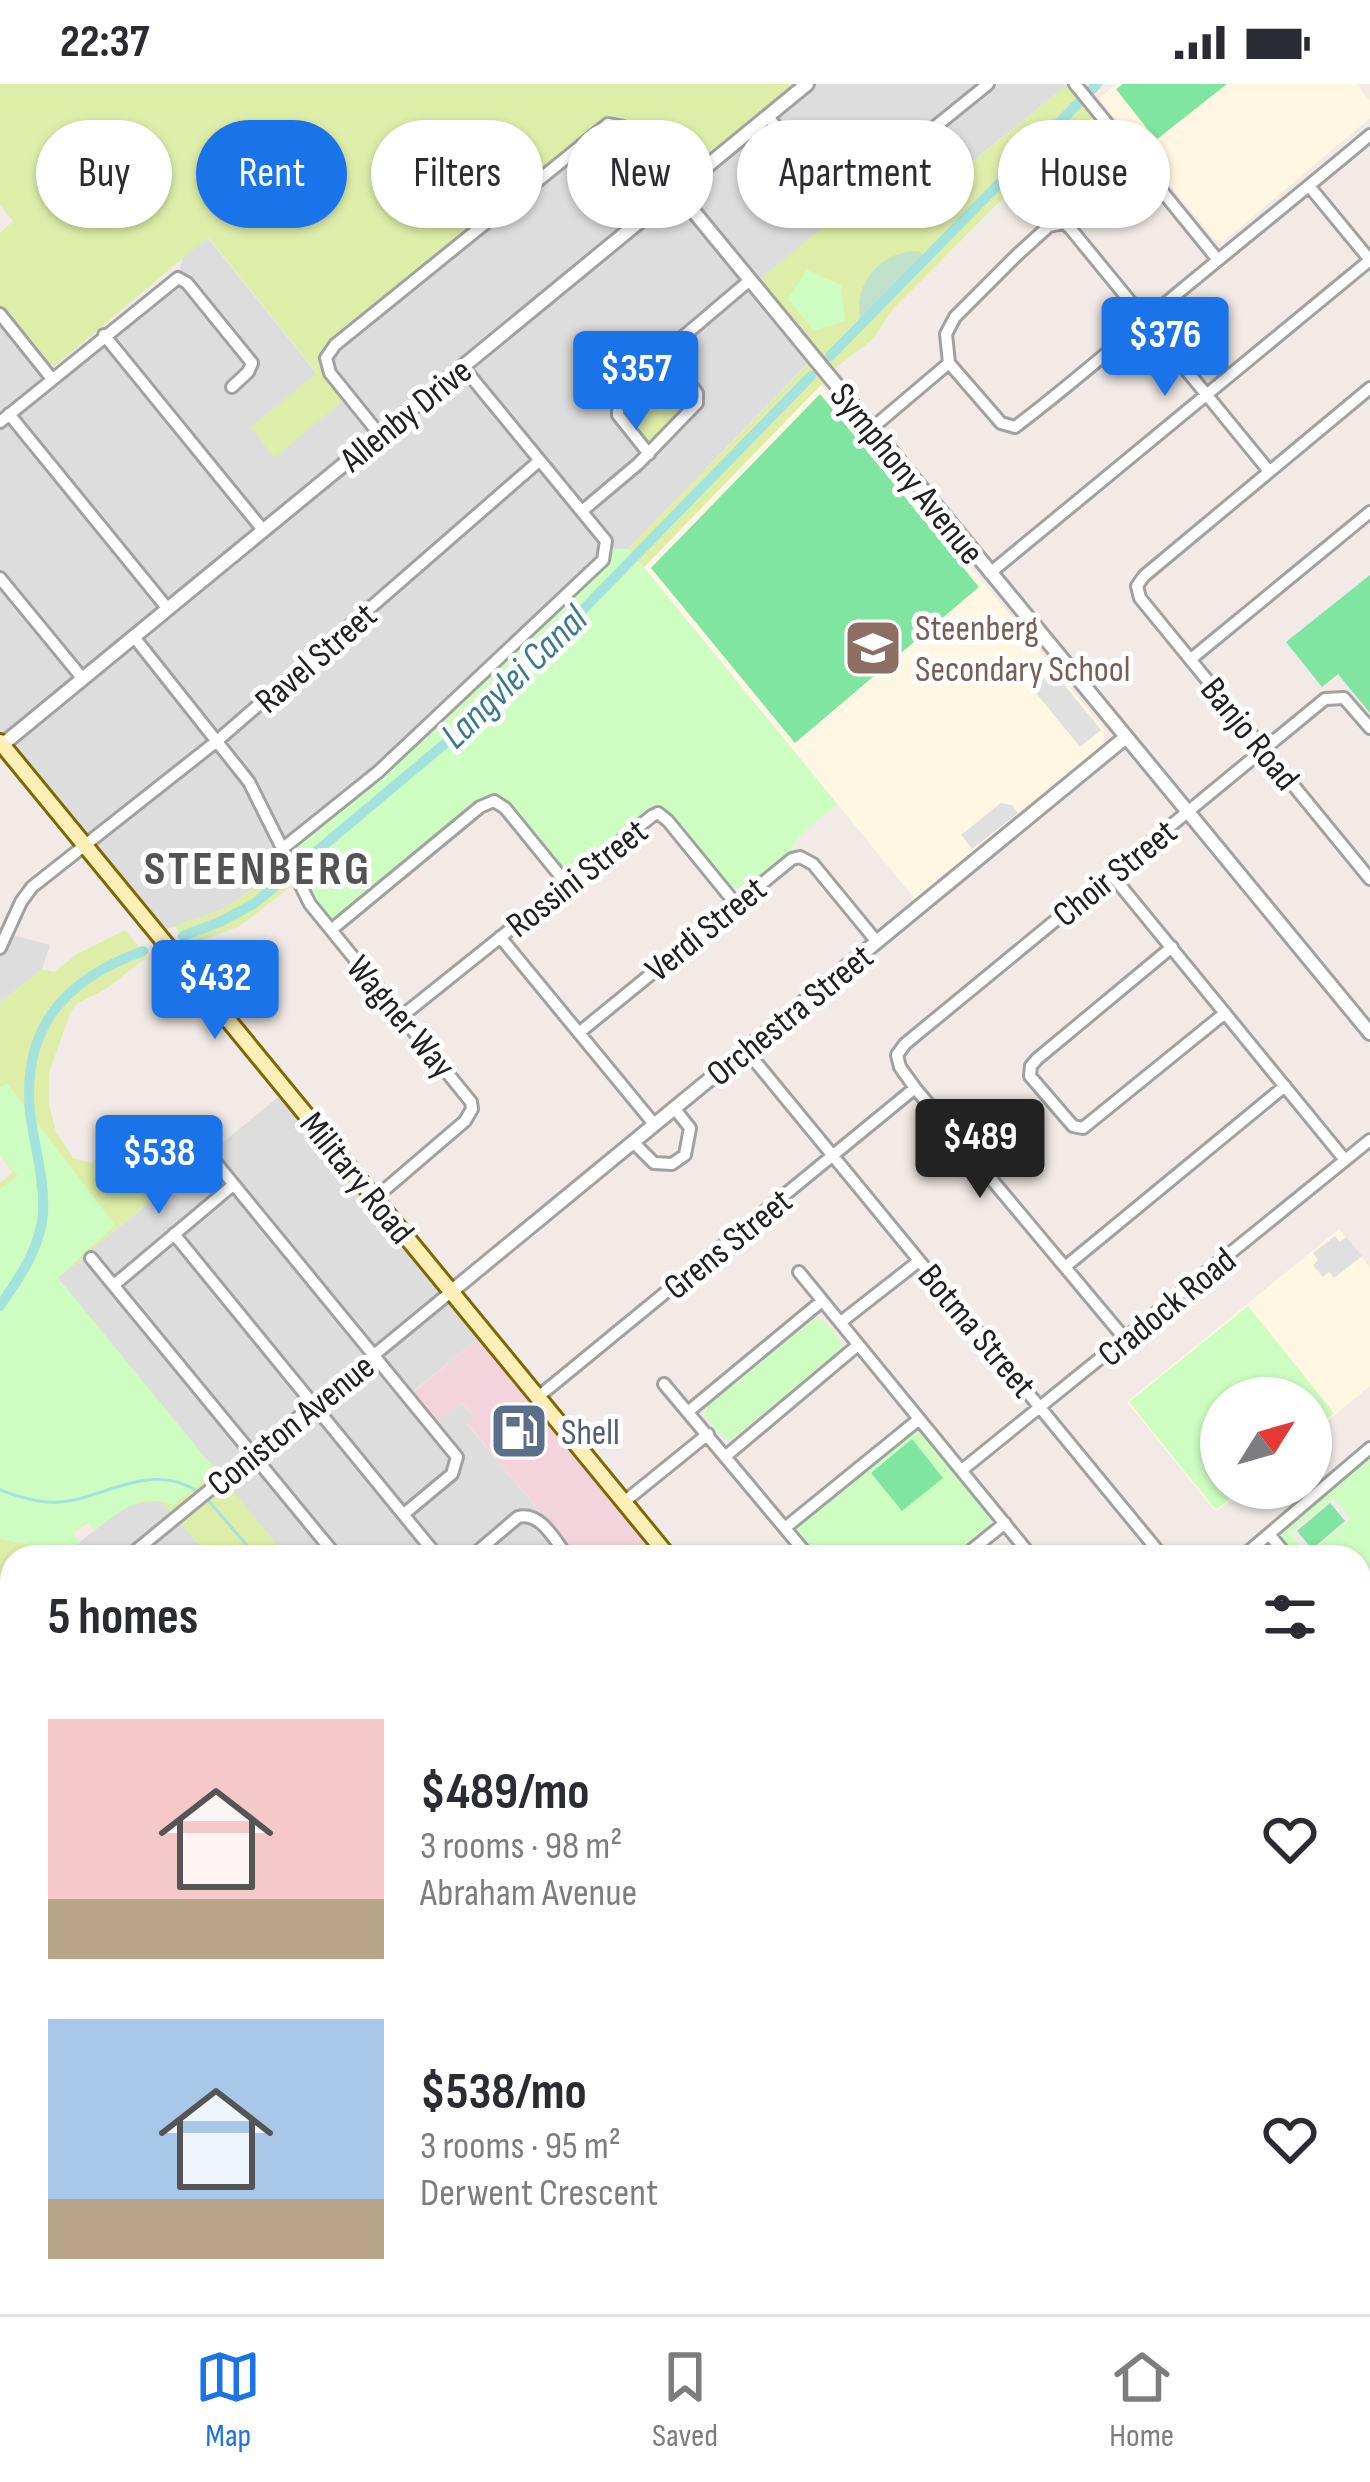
<!DOCTYPE html>
<html lang="en">
<head>
<meta charset="utf-8">
<style>
	body { margin:0; font-family:"Sofia Sans Condensed",sans-serif; background:#f7f7f7; color:#2b2b33; height:100vh; display:flex; flex-direction:column; font-size:45px; white-space:nowrap }
	* { box-sizing:border-box; margin:0 }
	p { font-size:39px; color:#7c7c81 }
	.icon { flex:none; width:66px; height:66px; fill:none; stroke:currentColor; stroke-width:2; stroke-linecap:round; stroke-linejoin:round }
	.map { position:relative; flex:1; overflow:hidden }
	.details { position:absolute; left:0px; top:1461px; width:1371px; height:771px; display:flex; flex-direction:column; background:#fff; border-radius:36px 36px 0 0; box-shadow:0 3px 9px #0004 }
	.details>* { flex:none }
	.top-card { position:absolute; left:36px; top:36px; width:1299px; height:108px; display:flex; gap:24px }
	.needle { width:78px; rotate:53deg }
	.tools { position:absolute; left:1200px; top:1293px; display:grid; gap:24px }
	.tools a { display:grid; place-items:center; width:132px; height:132px; border-radius:50%; background:#fff; box-shadow:0 3px 9px #0004; font-size:60px }
	.price { position:absolute; translate:-50% -102px; padding:0 27px; border-radius:12px; background:#1a73e8; color:#fff; font-size:39px; line-height:78px; filter:drop-shadow(0 3px 6px #0008) }
	.price::after { content:''; position:absolute; left:50%; top:72px; width:36px; height:27px; margin-left:-18px; background:inherit; clip-path:polygon(0 0,100% 0,50% 100%) }
	.price.current { background:#222; color:#fff }
	ul { padding:0; list-style:none }
	li { display:flex; align-items:center; gap:36px; height:300px; padding:0 48px }
	li span { display:grid; place-items:center; flex:none; width:336px; height:240px; border-radius:0px; color:#555 }
	li>.icon { margin-inline-start:auto }
	span .icon { width:144px; height:144px; fill:#fffc; stroke-width:1 }
	li b { font-size:51px }
	h2 { display:flex; justify-content:space-between; align-items:center; height:144px; padding:0 48px; font-size:51px }
	.pill { padding:0 42px; border-radius:54px; background:#fff; box-shadow:0 3px 9px #0004; font-size:42px; line-height:108px }
	.pill.current { background:#1a73e8; color:#fff }
	.status { display:flex; justify-content:space-between; align-items:center; height:84px; padding:0 60px; background:#fff; direction:ltr }
	.status svg { height:33px; fill:currentColor }
	.menu { display:flex; justify-content:space-around; align-items:center; height:168px; border-top:3px solid #e1e1e2; background:#fff; font-size:33px; color:#7c7c81 }
	.menu a { display:grid; justify-items:center; gap:6px }
	.menu .current { color:#1a73e8 }
	.map>svg:first-child { display:block }
	.residential { fill:#dedddd }
	.commercial { fill:#f3d4dc }
	.education { fill:#fff7e1 }
	.grass { fill:#deeea9 }
	.wetland { fill:#c2e1ca }
	.park { fill:#cdfdc1; fill-rule:evenodd }
	.pitch { fill:#7fe5a1 }
	.parking { fill:#e0e0e0 }
	.lines { fill:none; stroke-linecap:round; stroke-linejoin:round }
	.stream { stroke:#a4e2de; stroke-width:3 }
	.canal { stroke:#a4e2de; stroke-width:10 }
	.minor-casing { stroke:#a1a1a1; stroke-width:16 }
	.tertiary-casing { stroke:#a1a1a1; stroke-width:18 }
	.secondary-casing { stroke:#7e6900; stroke-width:20 }
	.primary-casing { stroke:#9c3d00; stroke-width:21 }
	.minor { stroke:#fff; stroke-width:10 }
	.tertiary { stroke:#fff; stroke-width:12 }
	.secondary { stroke:#feeeb7; stroke-width:14 }
	.primary { stroke:#ffba9d; stroke-width:15 }
	.labels { text-anchor:middle; stroke-width:10; stroke-linejoin:round; paint-order:stroke }
	.street-label { font-size:36px; fill:#202020; stroke:#fff }
	.education-label { font-size:36px; fill:#785e54; stroke:#fff; text-anchor:start }
	.service-label { font-size:36px; fill:#4e5e75; stroke:#fff; text-anchor:start }
	.water-label { font-size:39px; font-style:italic; fill:#387b8e; stroke:#fff }
	.district-label { font-size:48px; font-weight:bold; letter-spacing:3px; fill:#535353; stroke:#fff }
</style>
</head>
<body>
<div class="status"><b>22:37</b><svg viewBox="0 0 49 12"><path d="M0 12V9h3v3zM5 12V6h3v6zM10 12V3h3v9zM15 12V0h3v12zM26 1h20v11H26zM47 4h2v5h-2z"/></svg></div>
<div class="map">
<svg width="1370" height="2230" viewBox="0 0 1370 2230">
	<rect width="100%" height="100%" fill="#f1eae6"/>
	<!-- residential -->
	<path class="residential" d="M807 0H1068L899 137 869 98 844 115 839 131 754 201 813 274 628 465H607L378 688 274 771 280 786 223 825 156 849 0 658V230L52 294 178 193 183 173 207 153 317 290 251 343 323 288 326 274 603 43Z
		M0 848 50 861 42 885 0 919Z
		M287 1006 485 1249 411 1309 462 1319 474 1333 467 1340 577 1473H287L57 1194Z
		M137 1418H162L210 1473H69L66 1469 128 1420Z
		M0 2057 12 2076V2220H101L107 2230H0Z"/>
	<!-- commercial -->
	<path class="commercial" d="M485 1249 669 1473H577L467 1339 474 1333 463 1319 436 1340 411 1310Z"/>
	<!-- education -->
	<path class="education" d="M1115 0H1357L1370 17V34L1224 157 1215 156 1099 15Z
		M821 301 1104 645V660L915 815 644 483Z
		M1339 1145 1370 1183V1302L1311 1351V1314H1221V1404H1245L1216 1428 1127 1318Z"/>
	<!-- grass -->
	<path class="grass" d="M0 0H807L676 106 613 38 326 274 323 288 345 315 274 374 251 343 317 289 208 153 55 282 48 280 0 223V149L13 137 0 121Z
		M1068 0 1095 31 1032 85 892 226 874 254 833 286 759 196 838 131 842 120 873 103 900 137Z
		M662 277 693 312 691 320 655 356 646 358 623 333 622 307Z
		M808 280 823 299 821 301 644 483 628 465Z
		M280 786 284 788 290 803 240 842 190 861 174 842 223 825Z
		M125 846 147 873 106 905 78 919 70 929 49 989V1021L56 1048 73 1074 92 1079 113 1065 153 1115 58 1194 287 1473H210L162 1418C127 1418 122 1425 95 1446L88 1438 73 1449 80 1459 67 1469 69 1473H12V1687L0 1671V1099L13 1088 0 1071V919L42 885 54 888 77 870Z
		M0 1735 12 1753V2076L0 2057Z
		M101 2220H315L303 2230H107Z
		M401 2220H543L553 2230H389Z"/>
	<!-- wetland -->
	<path class="wetland" d="M919 167 926 175 862 240C849 203 882 165 919 167Z"/>
	<!-- park -->
	<path class="park" d="M807 186 841 201 845 237 814 247 788 215Z
		M610 465H628L837 720 799 752 788 771 747 804 730 803 669 728 658 724 648 727 577 785 560 784 494 714 483 715 342 831 334 835C310 825 294 787 291 763Z
		M7 999 115 1141 58 1194 212 1382 207 1385 212 1391 173 1421C141 1407 120 1428 95 1446L87 1438 73 1449 80 1459 66 1469 0 1455V1105L18 1092 0 1071V1004Z
		M1248 1222 1334 1329 1311 1348V1314H1221V1404H1242L1216 1426 1129 1318Z
		M814 1235 824 1237 841 1257 840 1267 732 1355H724L706 1333V1323Z
		M917 1345 924 1347 992 1430 991 1444 956 1473H816L797 1450 800 1437Z
		M1370 1372V1498L1359 1499V1473H1294L1277 1450ZM1333 1414 1351 1435 1307 1471 1290 1449Z"/>
	<!-- pitch -->
	<path class="pitch" d="M1123 0H1227L1156 56 1116 5Z
		M820 310 979 503 795 659 651 484Z
		M1370 491V629L1338 590 1322 603 1286 558Z
		M912 1355 943 1394 902 1427 871 1389Z
		M1330 1419 1345 1437 1312 1465 1297 1447Z"/>
	<!-- parking -->
	<path class="parking" d="M1053 587 1101 646 1080 663 1032 604Z
		M1001 719 1012 721 1018 729 972 765 961 751Z
		M1335 1152 1340 1158 1346 1153 1362 1172 1334 1194 1329 1188 1323 1193 1313 1181 1318 1176 1313 1169Z"/>
	<g class="lines">
		<!-- stream -->
		<path class="stream" d="M0 1406C24 1415 48 1422 74 1416 118 1406 157 1379 200 1409
			M207 1415 257 1473
			M1359 1666 1370 1665"/>
		<!-- canal -->
		<path class="canal" d="M830 272 1097 0
			M183 852 222 837 255 819 485 626 811 292
			M0 1222C19 1194 40 1165 43 1130 45 1096 34 1061 30 1028 22 942 66 895 143 867"/>
		<!-- minor casing -->
		<g class="minor-casing">
			<path id="minor" d="M1075 0 1218 176
				M768 33 831 108 847 114 988 0
				M0 230 52 295
				M104 251 263 446
				M1370 304 1144 492 1137 502 1140 514 1370 795
				M9 330 168 525
				M0 338 178 194 187 199 252 279 248 288 232 303
				M871 345 949 279
				M380 351 330 289 326 274 335 261 608 40 624 43 676 106
				M649 370 618 331 619 307 750 196
				M1269 387C1203 306 1137 225 1070 144L1064 139 1049 142 1017 171 955 233 946 250 949 279 1001 339 1015 343C1071 301 1124 254 1178 209 1242 156 1307 104 1370 51
				M582 427 638 380 697 319V309L664 266
				M990 489 1370 176 1309 102
				M0 494 83 595
				M134 553 249 698 310 820 471 1018 472 1025 465 1037 375 1114
				M1191 575 1370 428
				M282 765 378 688 603 476 606 457 463 283
				M1111 790 1345 1076
				M331 846 480 723 494 717 505 724 566 799
				M500 853 654 1040
				M1172 863 1037 975 1031 982 1030 992 1073 1042 1083 1044 1225 929
				M0 864 21 818 32 803 217 657 539 377
				M402 932 652 732 658 729 668 737 735 819
				M580 948 792 775 800 773 813 780 877 858
				M745 965 1163 1473
				M633 1058 654 1079 672 1080 685 1071 690 1044 674 1024
				M212 1074 457 1373 452 1390 404 1430
				M174 1150 438 1473
				M91 1174 337 1473
				M1065 1183 1285 1002
				M799 1188 1032 1473
				M114 1201 233 1101
				M841 1238 919 1177
				M1126 1256 915 1004 900 983 897 971 905 960 1325 615 1344 614 1370 644
				M664 1300 809 1473
				M538 1313 915 1004
				M689 1327 822 1217
				M726 1372 858 1261
				M962 1386 1370 1056
				M624 1418 708 1350
				M785 1444 918 1336
				M1269 1450 1288 1473
				M128 1473 452 1207
				M471 1473 518 1433C541 1427 555 1457 568 1473
				M963 1473 1005 1439
				M1242 1473 1370 1364
				M1359 1503 1370 1502
				M1359 1602 1370 1600
				M1359 1894 1370 1895
				M1359 2078 1370 2069
				M1359 2114 1370 2128
				M0 2145 12 2161
				M1359 2192 1370 2183
				M46 2220 52 2230
				M620 2220 628 2230
				M711 2220 719 2230
				M803 2220H809
				M893 2220 923 2230
				M1075 2220 1083 2230
				M1165 2220 1173 2230
				M0 2228 12 2218
				M1024 2230 1037 2220
				M1313 2230 1325 2220"/>
		</g>
		<!-- tertiary casing -->
		<g class="tertiary-casing">
			<path id="tertiary" d="M676 106 1370 949
				M2 661 807 0
				M452 1207 1126 653
				M1278 2220 1286 2230
				M923 2230 929 2220"/>
		</g>
		<!-- secondary casing -->
		<g class="secondary-casing">
			<path id="secondary" d="M0 658 669 1473"/>
		</g>
		<!-- primary casing -->
		<g class="primary-casing">
			<path id="primary" d="M1359 1692 1370 1691
				M1359 1719 1370 1718
				M332 2230 344 2220
				M374 2230 386 2220"/>
		</g>
		<!-- minor -->
		<use href="#minor" class="minor"/>
		<!-- tertiary -->
		<use href="#tertiary" class="tertiary"/>
		<!-- secondary -->
		<use href="#secondary" class="secondary"/>
		<!-- primary -->
		<use href="#primary" class="primary"/>
	</g>
	<!-- icons -->
	<defs>
		<g id="school-square" transform="scale(3)"><rect x="-9" y="-9" width="18" height="18" rx="4" fill="#8d6e63" stroke="#fff"/><path d="M0-5L7-2L0 1L-7-2ZM-4 1L0 2.5L4 1V4Q0 6-4 4Z" fill="#fff"/></g>
		<g id="fuel-square" transform="scale(3)"><rect x="-9" y="-9" width="18" height="18" rx="4" fill="#5c6f8a" stroke="#fff"/><path d="M-5.5-6h7V0h2V4h1.3V-2.5L3-4.5l.8-.8L6-3V5H2.5V1h-1V6h-7ZM-4.2-4.7v3.2H.2V-4.7Z" fill="#fff"/></g>
	</defs>
	<g fill-rule="evenodd">
		<use href="#school-square" x="873" y="564"/>
		<use href="#fuel-square" x="519" y="1347"/>
	</g>
	<g class="labels">
		<!-- street labels -->
		<g class="street-label">
			<text transform="translate(405 330) rotate(-39)" y="13">Allenby Drive</text>
			<text transform="translate(908 389) rotate(51)" y="13">Symphony Avenue</text>
			<text transform="translate(315 573) rotate(-41)" y="13">Ravel Street</text>
			<text transform="translate(1251 649) rotate(51)" y="13">Banjo Road</text>
			<text transform="translate(1114 788) rotate(-39)" y="13">Choir Street</text>
			<text transform="translate(576 793) rotate(-38)" y="13">Rossini Street</text>
			<text transform="translate(705 844) rotate(-39)" y="13">Verdi Street</text>
			<text transform="translate(789 930) rotate(-39)" y="13">Orchestra Street</text>
			<text transform="translate(402 932) rotate(50)" y="13">Wagner Way</text>
			<text transform="translate(358 1093) rotate(51)" y="13">Military Road</text>
			<text transform="translate(727 1159) rotate(-39)" y="13">Grens Street</text>
			<text transform="translate(1166 1222) rotate(-39)" y="13">Cradock Road</text>
			<text transform="translate(978 1246) rotate(50)" y="13">Botma Street</text>
			<text transform="translate(290 1340) rotate(-39)" y="13">Coniston Avenue</text>
		</g>
		<!-- education labels -->
		<g class="education-label">
			<text x="915" y="556">Steenberg<tspan x="915" dy="41">Secondary School</tspan></text>
		</g>
		<!-- service labels -->
		<g class="service-label">
			<text x="561" y="1360">Shell</text>
		</g>
		<!-- water labels -->
		<g class="water-label">
			<text transform="translate(513 592) rotate(-44)" y="14">Langvlei Canal</text>
		</g>
		<!-- district labels -->
		<g class="district-label">
			<text x="258" y="800">STEENBERG</text>
		</g>
	</g>
</svg>
<div class="tools">
<a><svg class="needle" viewBox="-14 -14 28 28"><path d="M0-13l5 13h-10z" fill="#e53935"/><path d="M0 13l5-13h-10z" fill="#7c7c81"/></svg></a>
</div>
<b class="price" style="left:1165px;top:315px">$376</b>
<b class="price" style="left:636px;top:349px">$357</b>
<b class="price" style="left:215px;top:958px">$432</b>
<b class="price current" style="left:980px;top:1117px">$489</b>
<b class="price" style="left:159px;top:1133px">$538</b>
<div class="top-card">
<a class="pill">Buy</a>
<a class="pill current">Rent</a>
<a class="pill">Filters</a>
<a class="pill">New</a>
<a class="pill">Apartment</a>
<a class="pill">House</a>
</div>
<section class="details">
<h2>5 homes<svg class="icon" aria-label="filters" viewBox="0 0 24 24"><path d="M4 7h16M4 17h16"/><circle cx="9" cy="7" r="2"/><circle cx="15" cy="17" r="2"/></svg></h2>
<ul>
<li><span style="background:linear-gradient(#f6c9c9 75%,#b9a48a 0)"><svg class="icon" aria-label="home" viewBox="0 0 24 24"><path d="M3 11l9-7 9 7M6 9v11h12V9"/></svg></span><div><b>$489/mo</b><p>3 rooms · 98 m²</p><p>Abraham Avenue</p></div><svg class="icon" aria-label="heart" viewBox="0 0 24 24"><path d="M12 20l-8-8c-3-5 5-10 8-4 3-6 11-1 8 4z"/></svg></li>
<li><span style="background:linear-gradient(#a9c7e8 75%,#b9a48a 0)"><svg class="icon" aria-label="home" viewBox="0 0 24 24"><path d="M3 11l9-7 9 7M6 9v11h12V9"/></svg></span><div><b>$538/mo</b><p>3 rooms · 95 m²</p><p>Derwent Crescent</p></div><svg class="icon" aria-label="heart" viewBox="0 0 24 24"><path d="M12 20l-8-8c-3-5 5-10 8-4 3-6 11-1 8 4z"/></svg></li>
</ul>
</section>
</div>
<nav class="menu">
<a class="current"><svg class="icon" aria-label="map" viewBox="0 0 24 24"><path d="M3 6l6-2 6 2 6-2v14l-6 2-6-2-6 2zM9 4v14M15 6v14"/></svg>Map</a>
<a><svg class="icon" aria-label="saved" viewBox="0 0 24 24"><path d="M7 4h10v16l-5-4-5 4z"/></svg>Saved</a>
<a><svg class="icon" aria-label="home" viewBox="0 0 24 24"><path d="M3 11l9-7 9 7M6 9v11h12V9"/></svg>Home</a>
</nav>
</body>
</html>
